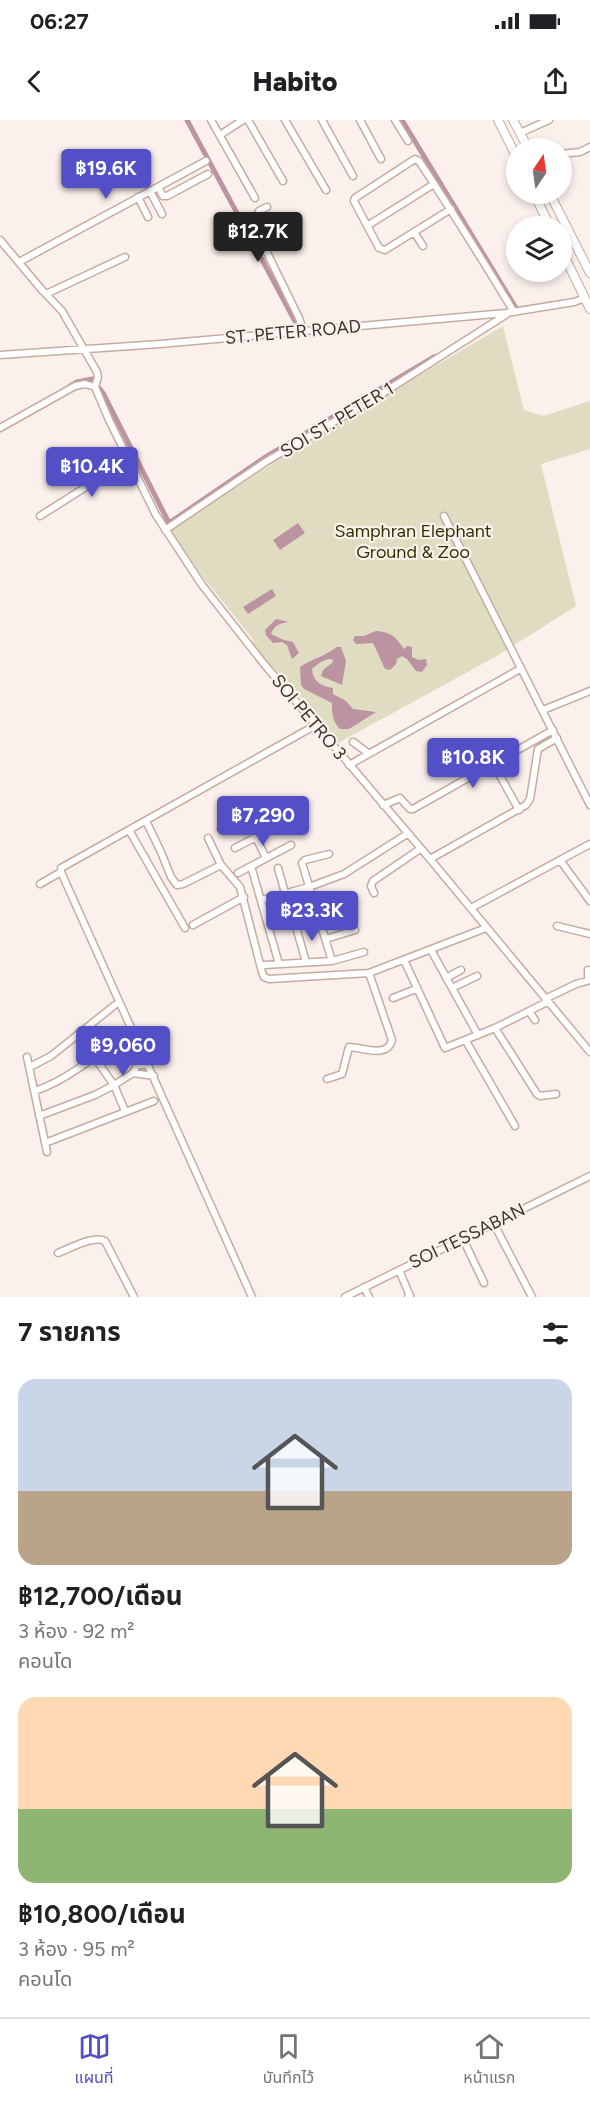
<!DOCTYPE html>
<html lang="th">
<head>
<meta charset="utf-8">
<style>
	body { margin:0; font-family:Figtree,"Noto Sans Thai",sans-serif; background:#f2f2f2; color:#202124; height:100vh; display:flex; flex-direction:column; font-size:22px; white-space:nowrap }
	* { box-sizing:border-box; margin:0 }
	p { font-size:20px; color:#757577 }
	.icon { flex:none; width:33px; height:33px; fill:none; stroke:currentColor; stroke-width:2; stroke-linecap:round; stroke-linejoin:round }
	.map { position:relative; height:1177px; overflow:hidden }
	.panel { display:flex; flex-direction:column; background:#fff; flex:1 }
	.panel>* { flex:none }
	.needle { width:39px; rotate:13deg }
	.tools { position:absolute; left:506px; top:18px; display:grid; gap:12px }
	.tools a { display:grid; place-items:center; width:66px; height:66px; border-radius:50%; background:#fff; box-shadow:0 3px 9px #0003; font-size:30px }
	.price { position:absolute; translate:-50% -51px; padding:0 14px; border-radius:6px; background:#5350c7; color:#fff; font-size:20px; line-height:39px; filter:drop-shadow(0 2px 3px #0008) }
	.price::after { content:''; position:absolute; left:50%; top:36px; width:18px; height:14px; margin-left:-9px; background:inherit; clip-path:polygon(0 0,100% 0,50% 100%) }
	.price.current { background:#222; color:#fff }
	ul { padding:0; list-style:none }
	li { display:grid; align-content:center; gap:12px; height:318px; padding:0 18px }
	li span { display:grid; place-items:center; height:186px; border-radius:18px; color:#555 }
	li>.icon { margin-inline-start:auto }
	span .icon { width:108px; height:108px; fill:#fffc; stroke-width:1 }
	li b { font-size:26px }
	h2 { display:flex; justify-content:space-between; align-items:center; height:72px; padding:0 18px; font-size:26px }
	.status { display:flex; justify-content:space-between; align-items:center; height:42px; padding:0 30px; background:#fff; direction:ltr }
	.status svg { height:16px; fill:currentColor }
	header { display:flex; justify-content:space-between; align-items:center; height:78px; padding:0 18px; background:#fff; font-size:27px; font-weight:800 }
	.tab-bar { display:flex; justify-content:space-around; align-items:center; height:84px; border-top:2px solid #e0e0e0; background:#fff; font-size:16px; color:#757577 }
	.tab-bar a { display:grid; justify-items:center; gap:3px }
	.tab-bar .current { color:#5350c7 }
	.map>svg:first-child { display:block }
	.green { fill:#dfdcc2 }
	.water { fill:#bc94a1 }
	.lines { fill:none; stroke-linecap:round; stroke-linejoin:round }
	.canal { stroke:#bc94a1; stroke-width:5 }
	.minor-casing { stroke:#c6ac9f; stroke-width:9 }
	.major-casing { stroke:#c6ac9f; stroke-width:10 }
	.minor { stroke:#fff; stroke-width:6 }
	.major { stroke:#fff; stroke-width:8 }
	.labels { text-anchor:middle; stroke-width:4.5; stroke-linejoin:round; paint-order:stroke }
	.street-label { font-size:18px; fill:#3e342e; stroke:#fbf0eb }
	.park-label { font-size:18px; fill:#373000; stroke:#fbf0eb }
</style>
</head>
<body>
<div class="status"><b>06:27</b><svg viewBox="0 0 49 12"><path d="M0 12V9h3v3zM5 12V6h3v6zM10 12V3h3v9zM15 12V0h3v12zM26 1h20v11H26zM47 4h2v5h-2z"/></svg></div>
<header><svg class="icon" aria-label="back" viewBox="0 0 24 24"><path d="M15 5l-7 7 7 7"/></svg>Habito<svg class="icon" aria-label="share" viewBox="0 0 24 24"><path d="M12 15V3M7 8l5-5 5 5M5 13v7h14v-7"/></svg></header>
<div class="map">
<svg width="590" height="1177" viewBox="0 0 590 1177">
	<rect width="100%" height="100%" fill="#fbf0eb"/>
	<!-- green -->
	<path class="green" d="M503 206 524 290 543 296 590 281V329L541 344 576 486 497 536 338 623C321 603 305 581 287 561 276 548 255 535 252 518L202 456 170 409 321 313Z"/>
	<!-- water -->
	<path class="water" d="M298 403 305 413 280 430 273 420Z
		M272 469 276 476 248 494 243 487Z
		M276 499 289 502C281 503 274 505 271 514L284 520 293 522 299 533 292 539 287 525 282 522 273 523 266 515 265 510Z
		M376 511C391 512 396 517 404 529L407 526 412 527V537L419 540 426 539 427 545 422 552 416 551 407 539 402 536 397 539 396 544 390 550 385 549 373 523 356 524 353 520 355 516H364Z
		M337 527H341L346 541 342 565 321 556 323 550 333 542 332 539C325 538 317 544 312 549 313 562 321 566 333 568V574L346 581 353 589 376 592 349 609H340C332 601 332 593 332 583L304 569 301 565 300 547C312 539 325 536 337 527Z"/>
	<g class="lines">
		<!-- canal -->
		<path class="canal" d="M187 0 296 203
			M402 0 516 188 512 191
			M70 266 77 262 92 259 103 273 169 403 264 338 434 237"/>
		<!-- minor casing -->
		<g class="minor-casing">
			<path id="minor" d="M211 0 255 78
				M248 0 283 61
				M285 0 326 70
				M322 0 353 56
				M360 0 381 39
				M395 0 408 21
				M520 13 549 0
				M220 15 243 0
				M561 34 580 32 590 27
				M158 67 163 76H167L208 54
				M150 71 162 94
				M138 77 148 97
				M267 87 259 91 253 104 299 198 304 212
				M451 89 385 130 379 128 354 81 355 78 415 39 419 41C452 91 483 141 514 192
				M367 106 434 64
				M414 112 423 126
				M0 120 42 170 62 191 97 252 98 257 95 267 109 300 156 395 202 465 264 544 430 739 590 932
				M19 142 206 41
				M46 174 125 137
				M0 235 160 224 506 193 574 182 585 178
				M0 308 75 266 85 264 95 267
				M40 396 130 339
				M444 396 590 685
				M165 410 267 341 383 273 507 194
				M543 590 590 571
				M353 622 368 633
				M349 645 520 549
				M499 654 519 690
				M383 685 400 678 410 689H413L553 610
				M245 695 266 738
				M146 701 161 732 171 757 177 765 183 764 221 745
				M221 709 266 683
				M129 710 185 808
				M208 718 221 745 240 767 262 852 264 857 269 859 369 853 486 808
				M235 728 279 705
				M329 734 305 740 302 743 332 841 364 832
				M430 739 526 685 530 679 538 629 557 618
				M560 740 590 781
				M251 746 279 844
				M278 748 285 773
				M61 752 252 1177
				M238 753 291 725
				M40 764 61 752V748L316 605
				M374 773 371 766 373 761 420 729
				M261 780 309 767 344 754 407 714
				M471 788 590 724
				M318 796 350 785
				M266 798 315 785
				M193 805 244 777
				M557 806 590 814
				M296 807 306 842
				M326 819 355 810
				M431 830 478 915
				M404 840 445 928 495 908 547 882
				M264 845 332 841
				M446 858 461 850
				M588 860V850
				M452 868 477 856
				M393 878 416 869
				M545 879 576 864 590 860
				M529 891 535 900
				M495 908 537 974 540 976 556 974
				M78 914 114 965 125 991
				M466 921 515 1006
				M27 937 47 1032
				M30 947 51 936 115 885
				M133 953 154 956
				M327 959 342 954 349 927C362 927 387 939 392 920L369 853
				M35 971C70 959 98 934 126 911
				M39 996 95 975 114 965 133 953 137 945H148
				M45 1023 154 981
				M494 1104 532 1177
				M463 1119 484 1163
				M58 1133C71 1128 93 1115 105 1121L134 1177
				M399 1150 410 1176 408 1177
				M364 1167 369 1177
				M345 1177 590 1056"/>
		</g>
		<!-- major casing -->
		<g class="major-casing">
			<path id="major" d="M498 0 516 36
				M513 0 528 28
				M534 74 550 106
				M550 74 590 153
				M561 129 590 189"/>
		</g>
		<!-- minor -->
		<use href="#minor" class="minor"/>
		<!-- major -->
		<use href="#major" class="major"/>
	</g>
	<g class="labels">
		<!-- street labels -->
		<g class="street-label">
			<text transform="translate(293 212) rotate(-5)" y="6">ST. PETER ROAD</text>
			<text transform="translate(337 300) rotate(-31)" y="6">SOI ST. PETER 1</text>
			<text transform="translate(309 597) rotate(50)" y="6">SOI PETRO 3</text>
			<text transform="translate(467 1116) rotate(-26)" y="6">SOI TESSABAN</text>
		</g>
		<!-- park labels -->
		<g class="park-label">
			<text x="413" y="417">Samphran Elephant<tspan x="413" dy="21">Ground &amp; Zoo</tspan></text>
		</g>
	</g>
</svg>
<div class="tools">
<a><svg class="needle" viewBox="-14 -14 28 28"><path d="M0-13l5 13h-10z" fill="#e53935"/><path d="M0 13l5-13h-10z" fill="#757577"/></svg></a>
<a><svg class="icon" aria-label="layers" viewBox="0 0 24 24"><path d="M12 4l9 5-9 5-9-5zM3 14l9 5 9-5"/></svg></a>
</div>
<b class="price" style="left:106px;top:80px">฿19.6K</b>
<b class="price current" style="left:258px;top:143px">฿12.7K</b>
<b class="price" style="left:92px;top:378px">฿10.4K</b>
<b class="price" style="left:473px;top:669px">฿10.8K</b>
<b class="price" style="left:263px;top:727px">฿7,290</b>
<b class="price" style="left:312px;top:822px">฿23.3K</b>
<b class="price" style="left:123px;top:957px">฿9,060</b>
</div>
<section class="panel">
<h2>7 รายการ<svg class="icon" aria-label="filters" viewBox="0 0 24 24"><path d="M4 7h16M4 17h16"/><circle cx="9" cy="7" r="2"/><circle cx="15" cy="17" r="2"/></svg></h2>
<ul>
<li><span style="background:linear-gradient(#c9d6e8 60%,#b9a48a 0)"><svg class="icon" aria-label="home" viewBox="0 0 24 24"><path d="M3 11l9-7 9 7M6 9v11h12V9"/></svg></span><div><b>฿12,700/เดือน</b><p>3 ห้อง · 92 m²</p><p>คอนโด</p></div></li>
<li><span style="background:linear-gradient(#ffd9b3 60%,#8fb573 0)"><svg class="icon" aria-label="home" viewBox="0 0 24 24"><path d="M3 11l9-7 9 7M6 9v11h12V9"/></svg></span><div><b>฿10,800/เดือน</b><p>3 ห้อง · 95 m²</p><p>คอนโด</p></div></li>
</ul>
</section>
<nav class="tab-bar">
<a class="current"><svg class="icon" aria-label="map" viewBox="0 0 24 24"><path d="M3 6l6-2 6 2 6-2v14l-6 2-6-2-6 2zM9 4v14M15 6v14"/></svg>แผนที่</a>
<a><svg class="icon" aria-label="saved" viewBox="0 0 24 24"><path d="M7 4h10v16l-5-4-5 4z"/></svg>บันทึกไว้</a>
<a><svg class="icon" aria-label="home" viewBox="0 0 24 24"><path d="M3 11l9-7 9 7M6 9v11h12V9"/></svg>หน้าแรก</a>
</nav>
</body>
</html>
